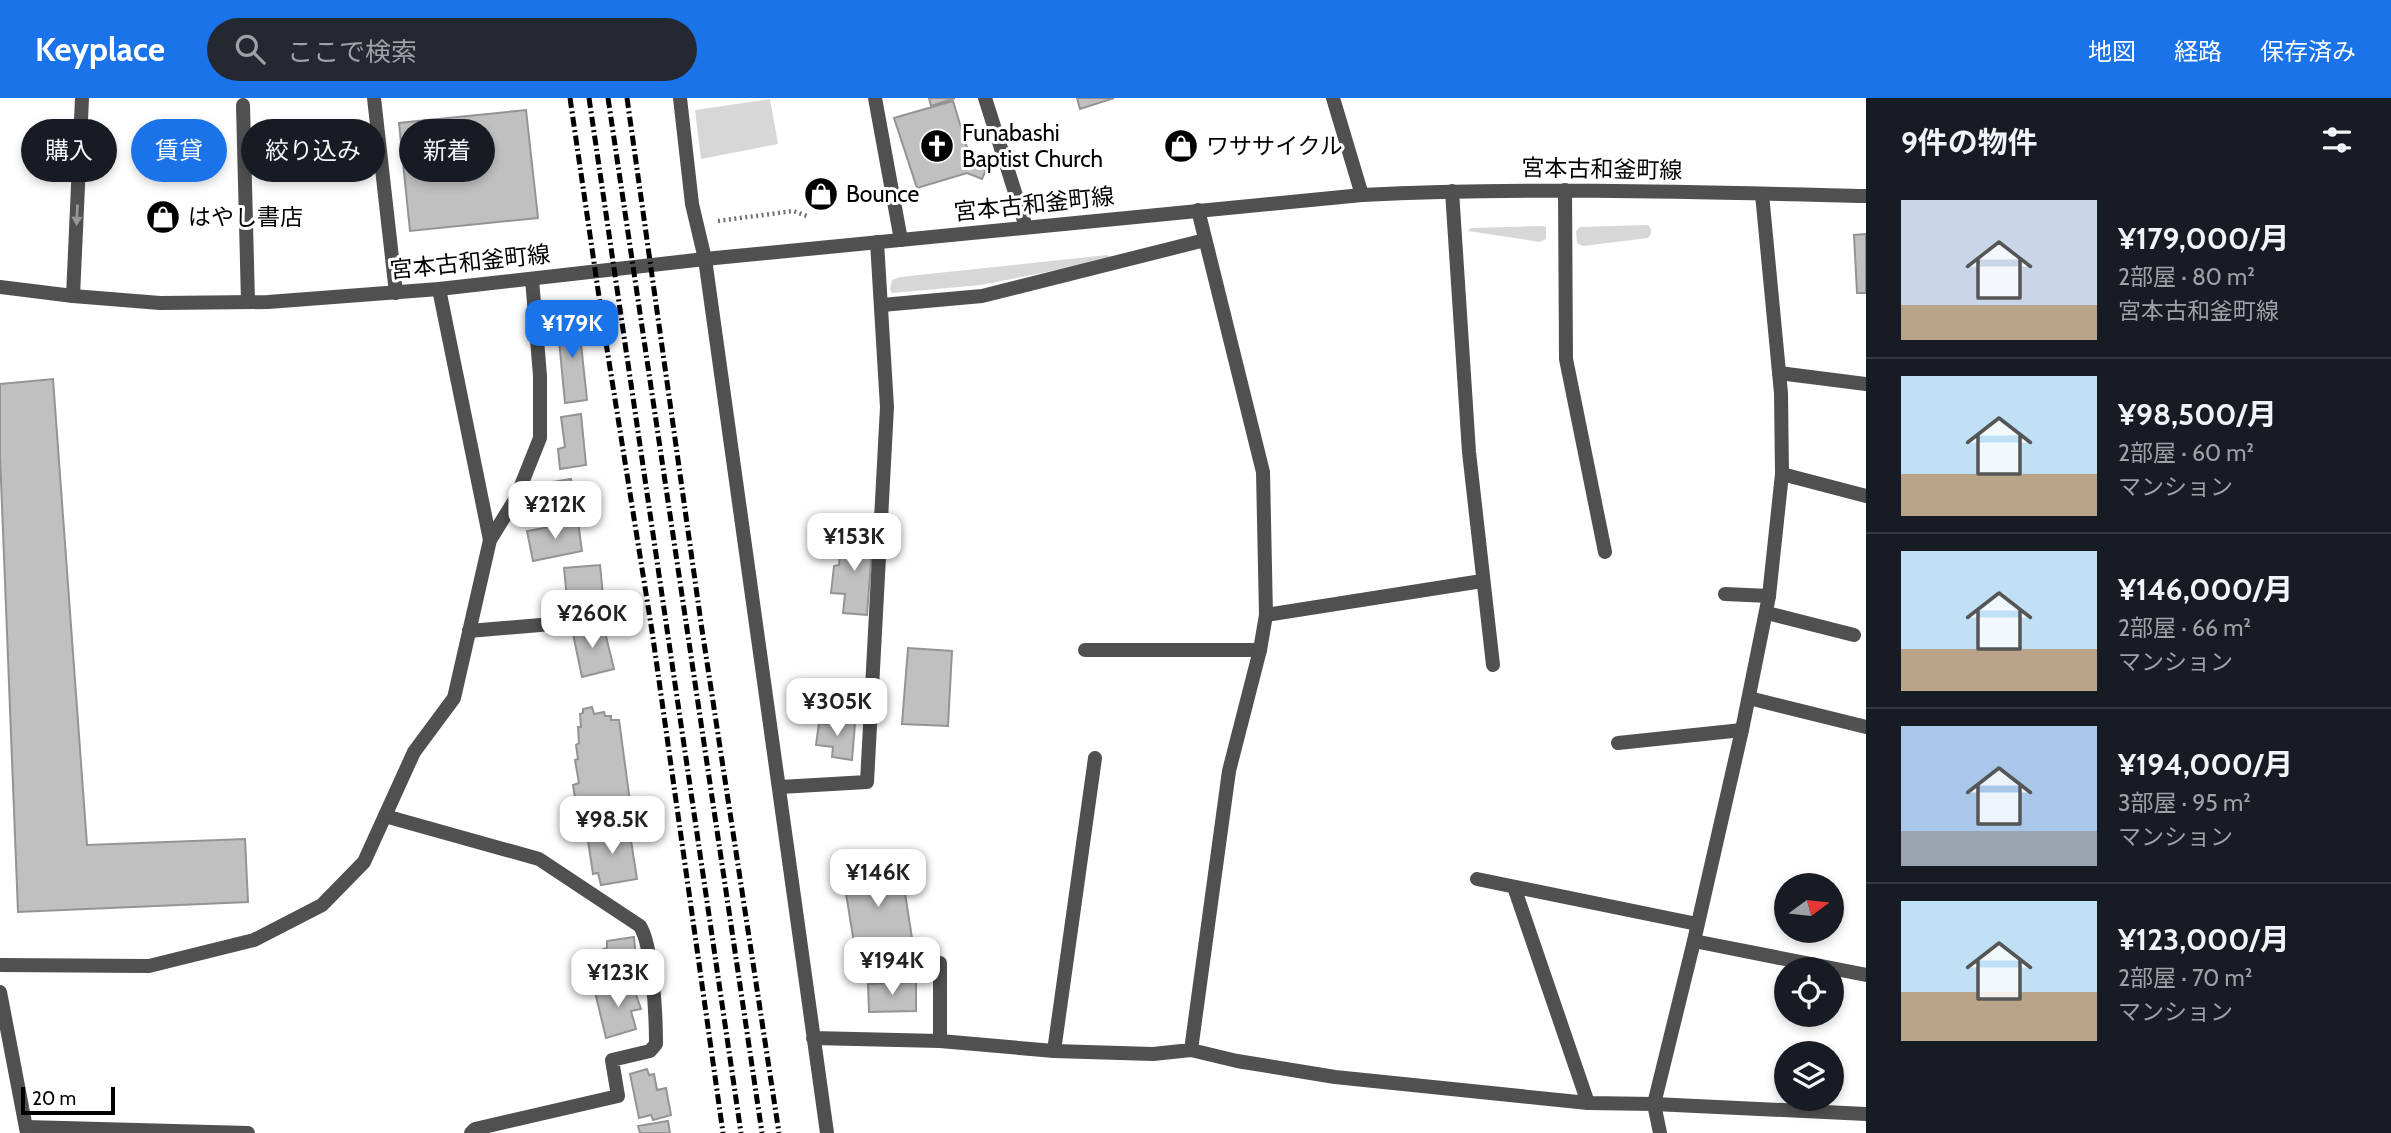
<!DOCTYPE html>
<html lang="ja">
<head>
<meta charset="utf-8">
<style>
	body { margin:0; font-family:Cabin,"Noto Sans JP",sans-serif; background:#242831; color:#f1f3f6; height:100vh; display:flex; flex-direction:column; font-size:26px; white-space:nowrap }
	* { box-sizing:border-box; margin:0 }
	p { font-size:23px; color:#9ea1a6 }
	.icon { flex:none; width:38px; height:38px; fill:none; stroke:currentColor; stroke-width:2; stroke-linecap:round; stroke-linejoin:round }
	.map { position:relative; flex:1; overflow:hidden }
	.details { display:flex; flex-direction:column; background:#171b24; width:525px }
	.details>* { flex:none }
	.guide { position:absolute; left:21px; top:21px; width:665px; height:63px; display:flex; gap:14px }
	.needle { width:46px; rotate:75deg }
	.fabs { position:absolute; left:1774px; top:775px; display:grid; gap:14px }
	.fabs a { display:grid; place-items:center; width:70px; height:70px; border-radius:50%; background:#171b24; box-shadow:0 4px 10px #0003; font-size:35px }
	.scale { position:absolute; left:21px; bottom:18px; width:94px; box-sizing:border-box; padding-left:7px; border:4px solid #000; border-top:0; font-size:19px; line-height:24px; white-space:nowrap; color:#000; -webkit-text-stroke:5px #fff; paint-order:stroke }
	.price { position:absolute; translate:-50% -60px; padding:0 16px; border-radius:14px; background:#fff; color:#222; font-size:23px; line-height:46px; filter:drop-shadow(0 2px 4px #0008) }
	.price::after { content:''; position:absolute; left:50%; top:42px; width:21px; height:16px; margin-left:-10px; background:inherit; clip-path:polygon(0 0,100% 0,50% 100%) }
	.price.on { background:#1a73e8; color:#fff }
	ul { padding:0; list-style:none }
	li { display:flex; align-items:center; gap:21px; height:175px; padding:0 35px }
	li+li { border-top:2px solid #363941 }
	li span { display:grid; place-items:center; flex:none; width:196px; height:140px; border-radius:0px; color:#555 }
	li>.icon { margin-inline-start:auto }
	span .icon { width:84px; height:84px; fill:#fffc; stroke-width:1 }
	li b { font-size:30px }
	h2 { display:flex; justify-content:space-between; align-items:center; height:84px; padding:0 35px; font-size:30px }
	.pill { padding:0 24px; border-radius:32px; background:#171b24; box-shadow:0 4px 10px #0003; font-size:24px; line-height:63px }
	.pill.on { background:#1a73e8; color:#fff }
	header { display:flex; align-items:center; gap:42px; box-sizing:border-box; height:98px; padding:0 35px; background:#1a73e8; color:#fff }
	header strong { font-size:33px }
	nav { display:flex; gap:38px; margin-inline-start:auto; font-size:24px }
	.search { width:490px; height:63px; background:#242831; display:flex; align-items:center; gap:18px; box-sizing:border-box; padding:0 24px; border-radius:38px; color:#9ea1a6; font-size:26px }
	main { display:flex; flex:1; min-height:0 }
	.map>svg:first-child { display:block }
	.green { fill:#d7d7d7 }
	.building { fill:#c0c0c0; stroke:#949494; stroke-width:2 }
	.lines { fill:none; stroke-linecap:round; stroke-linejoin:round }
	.path { stroke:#727272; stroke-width:4.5; stroke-dasharray:2 3.5; stroke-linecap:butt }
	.service { stroke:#505050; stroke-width:14 }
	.minor { stroke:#505050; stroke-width:14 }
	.tertiary { stroke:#505050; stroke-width:14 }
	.rail { stroke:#000; stroke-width:5; stroke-dasharray:10 3.5 2 3.5; stroke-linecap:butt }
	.oneway { fill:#969696 }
	.labels { text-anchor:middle; stroke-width:6; stroke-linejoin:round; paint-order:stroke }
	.poi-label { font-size:23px; fill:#000; stroke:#fff; text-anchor:start }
	.street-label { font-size:23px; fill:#000; stroke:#fff }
</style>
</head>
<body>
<header>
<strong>Keyplace</strong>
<div class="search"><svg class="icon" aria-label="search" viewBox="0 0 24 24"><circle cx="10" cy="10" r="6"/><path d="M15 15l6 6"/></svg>ここで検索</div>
<nav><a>地図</a><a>経路</a><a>保存済み</a></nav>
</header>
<main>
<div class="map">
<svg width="1866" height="1035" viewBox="0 0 1866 1035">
	<rect width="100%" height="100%" fill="#fff"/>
	<!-- green -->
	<path class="green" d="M770 1 778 46 701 61 695 12Z
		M1648 127 1651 131V136L1648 140 1583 148 1577 145 1576 133 1580 129Z
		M1543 128 1546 129V141L1540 144 1468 133 1471 130Z
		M1107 157 1111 159 1107 162 981 187 892 195 890 191 892 182 900 179Z"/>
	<!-- building -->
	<path class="building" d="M929 0H955L931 8Z
		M1077 0H1114L1080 11Z
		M953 3 969 56 990 63 982 81 967 75 917 90 894 20Z
		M526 12 538 120 410 133 399 25Z
		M1866 136V195H1857L1854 137Z
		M578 218 587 302 565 305 557 221Z
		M53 281 87 747 245 741 248 804 18 814 0 357V286Z
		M581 316 586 367 560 371 558 351 565 349 561 319Z
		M571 381 576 416 543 421 541 404 545 403 544 397 547 396 546 385Z
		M578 424 582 453 533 463 527 433Z
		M842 436 873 438 867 517 843 515 845 496 831 495 834 468 839 467Z
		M600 467 604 507 568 511 564 470Z
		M595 525 597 531 604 530 614 571 582 579 572 531Z
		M908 550 952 553 948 628 902 626Z
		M592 609 594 616 604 614 605 618H611V622H619L633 726 580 733 573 687 579 685 575 662 578 661 576 647 579 645 578 629H581L580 616 583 615V611Z
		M827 621 855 625 852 662 832 659 833 649 816 647 819 625 827 626Z
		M629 730 637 781 601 787 598 775 593 776 587 736Z
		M899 757 915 859 889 864 887 857 857 863 841 765Z
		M634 839 637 874 602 879 601 852 607 850V843Z
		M916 884V913L869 914 868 886Z
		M632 885 641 911 631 913 636 931 606 940 595 894Z
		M647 971 649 977 654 976 657 992 666 990 671 1017 653 1022 651 1017 639 1020 630 976Z
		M668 1023 670 1035H640L638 1028Z"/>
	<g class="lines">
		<!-- path -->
		<path class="path" d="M718 123 793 113 807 118"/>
		<!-- service -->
		<path class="service" d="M374 0 396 195
			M680 0 692 106 705 161
			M875 0 901 142
			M985 0 1026 129
			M243 7 248 204
			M1565 92 1566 261 1605 454
			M1452 93 1469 354 1493 567
			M439 191 490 442
			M1779 275 1866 286
			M1782 376 1866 398
			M1725 496 1769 498
			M1767 515 1854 537
			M1266 517 1482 483
			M469 533 552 526
			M1085 552H1260
			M1749 600 1866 629
			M1618 645 1742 632
			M385 718 539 761 640 828C653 849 656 920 656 946L650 953 612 962 618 998 475 1031 471 1035
			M1694 843 1866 877
			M940 943V865
			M1054 953 1095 660
			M1654 1006 1866 1016
			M26 1029 248 1035"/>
		<!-- minor -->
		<path class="minor" d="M1333 0 1362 97
			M705 161 827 1035
			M73 198 82 0
			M882 207 982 198 1205 142
			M780 689 867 684 887 309 877 144
			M1477 781 1697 826
			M1514 789 1588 1005
			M0 867 149 868 254 842 322 807 364 764 414 654 454 600 490 442 516 400 540 340V278L532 181
			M0 894 27 1035
			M813 940 940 943 1054 953 1153 956 1191 952 1237 963 1335 979 1588 1005 1654 1006
			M1191 952 1229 673 1260 552 1266 517 1263 374 1198 112
			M1660 1035 1654 1006 1694 843 1742 632 1769 498 1782 376 1781 295 1762 96"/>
		<!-- tertiary -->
		<path class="tertiary" d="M0 189 73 198 160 205 268 204 439 191 705 161 1362 97C1530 89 1698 94 1866 98"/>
		<!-- rail -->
		<path class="rail" d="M570 0 603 226 652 533 723 1035
			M589 0 741 1035
			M608 0 762 1035
			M627 0 701 525 779 1035"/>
	</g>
	<!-- one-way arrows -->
	<defs><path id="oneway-solid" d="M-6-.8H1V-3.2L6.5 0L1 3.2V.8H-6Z" transform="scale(1.75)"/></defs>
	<use class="oneway" href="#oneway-solid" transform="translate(77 117) rotate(93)"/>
	<!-- icons -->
	<defs>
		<g id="church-disc" transform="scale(1.75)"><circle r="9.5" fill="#000" stroke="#fff"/><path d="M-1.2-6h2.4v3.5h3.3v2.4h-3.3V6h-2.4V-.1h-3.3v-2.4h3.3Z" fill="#fff"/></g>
		<g id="shop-disc" transform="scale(1.75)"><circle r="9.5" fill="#000" stroke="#fff"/><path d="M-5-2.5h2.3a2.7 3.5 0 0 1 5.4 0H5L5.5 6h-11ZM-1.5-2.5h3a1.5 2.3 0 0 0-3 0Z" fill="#fff"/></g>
	</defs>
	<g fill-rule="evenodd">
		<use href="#church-disc" x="937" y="48"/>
		<use href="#shop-disc" x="1181" y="48"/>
		<use href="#shop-disc" x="821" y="96"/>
		<use href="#shop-disc" x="163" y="119"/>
	</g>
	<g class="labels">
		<!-- poi labels -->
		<g class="poi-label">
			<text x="962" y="43">Funabashi<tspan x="962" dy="26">Baptist Church</tspan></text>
			<text x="1206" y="56">ワササイクル</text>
			<text x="846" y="104">Bounce</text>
			<text x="188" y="127">はやし書店</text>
		</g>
		<!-- street labels -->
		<g class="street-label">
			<text transform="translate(1602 71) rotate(1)" y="8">宮本古和釜町線</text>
			<text transform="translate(1034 106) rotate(-6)" y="8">宮本古和釜町線</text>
			<text transform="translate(470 164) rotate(-6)" y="8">宮本古和釜町線</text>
		</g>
	</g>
</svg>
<div class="fabs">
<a><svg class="needle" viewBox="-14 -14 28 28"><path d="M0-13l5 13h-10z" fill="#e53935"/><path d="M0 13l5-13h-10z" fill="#9ea1a6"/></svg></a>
<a><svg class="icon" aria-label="locate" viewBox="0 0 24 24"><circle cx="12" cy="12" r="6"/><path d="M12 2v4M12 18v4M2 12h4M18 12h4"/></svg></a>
<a><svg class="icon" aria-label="layers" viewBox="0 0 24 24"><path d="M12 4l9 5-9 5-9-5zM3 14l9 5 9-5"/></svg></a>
</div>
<div class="scale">20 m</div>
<b class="price on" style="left:572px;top:262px">¥179K</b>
<b class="price" style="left:555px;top:443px">¥212K</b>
<b class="price" style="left:854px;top:475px">¥153K</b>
<b class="price" style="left:592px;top:552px">¥260K</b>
<b class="price" style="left:837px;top:640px">¥305K</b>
<b class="price" style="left:612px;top:758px">¥98.5K</b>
<b class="price" style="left:878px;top:811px">¥146K</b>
<b class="price" style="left:892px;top:899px">¥194K</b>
<b class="price" style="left:618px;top:911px">¥123K</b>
<div class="guide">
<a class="pill">購入</a>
<a class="pill on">賃貸</a>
<a class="pill">絞り込み</a>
<a class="pill">新着</a>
</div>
</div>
<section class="details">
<h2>9件の物件<svg class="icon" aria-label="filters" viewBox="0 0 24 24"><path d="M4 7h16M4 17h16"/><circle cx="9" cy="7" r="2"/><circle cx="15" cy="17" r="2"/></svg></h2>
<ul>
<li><span style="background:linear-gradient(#c9d6e8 75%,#b9a48a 0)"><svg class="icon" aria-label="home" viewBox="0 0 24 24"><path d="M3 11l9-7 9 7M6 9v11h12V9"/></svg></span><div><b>¥179,000/月</b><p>2部屋 · 80 m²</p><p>宮本古和釜町線</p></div></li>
<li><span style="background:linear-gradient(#bfe0f5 70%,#b9a48a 0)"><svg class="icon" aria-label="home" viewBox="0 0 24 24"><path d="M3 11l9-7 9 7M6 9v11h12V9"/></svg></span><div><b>¥98,500/月</b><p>2部屋 · 60 m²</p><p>マンション</p></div></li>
<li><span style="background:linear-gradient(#bfe0f5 70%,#b9a48a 0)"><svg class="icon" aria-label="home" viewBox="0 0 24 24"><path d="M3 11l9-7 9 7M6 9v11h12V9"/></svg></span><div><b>¥146,000/月</b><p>2部屋 · 66 m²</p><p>マンション</p></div></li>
<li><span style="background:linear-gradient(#a9c7e8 75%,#9aa5b1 0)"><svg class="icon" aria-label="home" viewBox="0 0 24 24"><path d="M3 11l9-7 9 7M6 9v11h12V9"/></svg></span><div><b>¥194,000/月</b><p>3部屋 · 95 m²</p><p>マンション</p></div></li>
<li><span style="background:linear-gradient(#bfe0f5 65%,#b9a48a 0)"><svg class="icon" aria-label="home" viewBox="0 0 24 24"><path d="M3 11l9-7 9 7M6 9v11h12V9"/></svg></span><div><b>¥123,000/月</b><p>2部屋 · 70 m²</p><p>マンション</p></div></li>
</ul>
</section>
</main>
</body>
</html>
